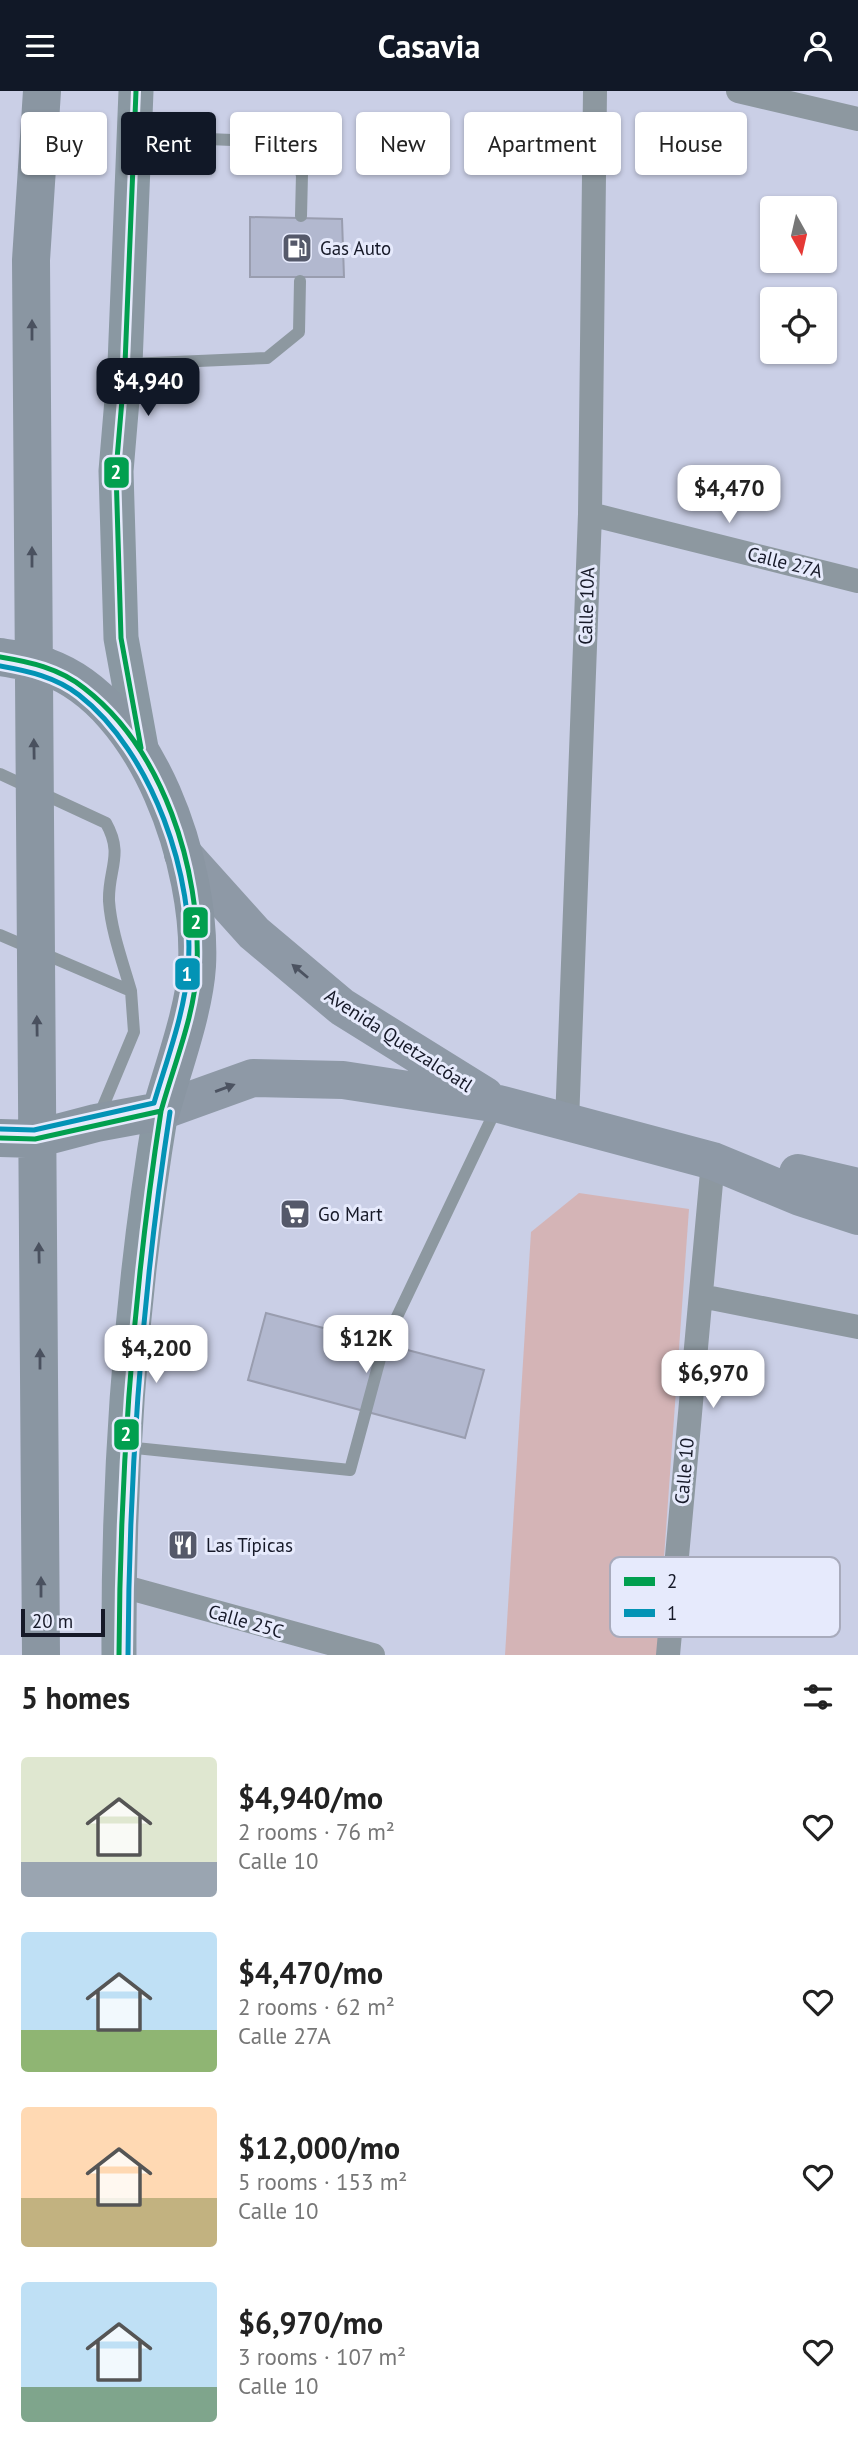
<!DOCTYPE html>
<html lang="en">
<head>
<meta charset="utf-8">
<style>
	body { margin:0; font-family:"PT Sans",sans-serif; background:#f6f6f6; color:#222; height:100vh; display:flex; flex-direction:column; font-size:26px; white-space:nowrap }
	* { box-sizing:border-box; margin:0 }
	p { font-size:23px; color:#767676 }
	.icon { flex:none; width:38px; height:38px; fill:none; stroke:currentColor; stroke-width:2; stroke-linecap:round; stroke-linejoin:round }
	.map { position:relative; height:1564px; overflow:hidden }
	.drawer { display:flex; flex-direction:column; background:#fff; flex:1 }
	.drawer>* { flex:none }
	.banner { position:absolute; left:21px; top:21px; width:817px; height:63px; display:flex; gap:14px }
	.needle { width:46px; rotate:172deg }
	.tools { position:absolute; left:760px; top:105px; display:grid; gap:14px }
	.tools a { display:grid; place-items:center; width:77px; height:77px; border-radius:7px; background:#fff; box-shadow:0 2px 5px #0004; font-size:35px }
	.scale { position:absolute; left:21px; bottom:18px; width:84px; box-sizing:border-box; padding-left:7px; border:4px solid #161928; border-top:0; font-size:19px; line-height:24px; white-space:nowrap; color:#161928; -webkit-text-stroke:5px #e6eafc; paint-order:stroke }
	.price { position:absolute; translate:-50% -60px; padding:0 16px; border-radius:14px; background:#fff; color:#222; font-size:23px; line-height:46px; filter:drop-shadow(0 2px 4px #0008) }
	.price::after { content:''; position:absolute; left:50%; top:42px; width:21px; height:16px; margin-left:-10px; background:inherit; clip-path:polygon(0 0,100% 0,50% 100%) }
	.price.selected { background:#111827; color:#fff }
	ul { padding:0; list-style:none }
	li { display:flex; align-items:center; gap:21px; height:175px; padding:0 21px }
	li span { display:grid; place-items:center; flex:none; width:196px; height:140px; border-radius:7px; color:#555 }
	li>.icon { margin-inline-start:auto }
	span .icon { width:84px; height:84px; fill:#fffc; stroke-width:1 }
	li b { font-size:30px }
	h2 { display:flex; justify-content:space-between; align-items:center; height:84px; padding:0 21px; font-size:30px }
	.pill { padding:0 24px; border-radius:7px; background:#fff; box-shadow:0 2px 5px #0004; font-size:24px; line-height:63px }
	.pill.selected { background:#111827; color:#fff }
	header { display:flex; justify-content:space-between; align-items:center; height:91px; padding:0 21px; background:#111827; color:#fff; font-size:32px; font-weight:600 }
	.map>svg:first-child { display:block }
	.green { fill:#d4b4b6 }
	.building { fill:#b2b8cf; stroke:#999daf; stroke-width:2 }
	.lines { fill:none; stroke-linecap:round; stroke-linejoin:round }
	.lane { stroke:#8d98a0; stroke-width:12 }
	.street { stroke:#8d98a0; stroke-width:24 }
	.secondary { stroke:#8a98a2; stroke-width:35 }
	.primary { stroke:#8e99a6; stroke-width:38 }
	.highway { stroke:#8a96a2; stroke-width:38 }
	.bus-1-casing { stroke:#e6eafc; stroke-width:10 }
	.bus-2-casing { stroke:#e6eafc; stroke-width:10 }
	.bus-1 { stroke:#019f4f; stroke-width:5 }
	.bus-2 { stroke:#0393b5; stroke-width:5 }
	.oneway { fill:#4a515f }
	.oneway2 { fill:#4c5361 }
	.labels { text-anchor:middle; stroke-width:6; stroke-linejoin:round; paint-order:stroke }
	.poi-label { font-size:19px; fill:#161928; stroke:#e6eafc; text-anchor:start }
	.street-label { font-size:19px; fill:#161928; stroke:#e6eafc }
	.key { fill:#e6eafc; stroke:#a8abbc; stroke-width:2 }
	.key-label { font-size:19px; fill:#161928 }
	.line-badge { stroke:#e6eafc; stroke-width:2.5 }
	.badge-label { font-size:19px; text-anchor:middle; font-weight:bold; fill:#fff }
</style>
</head>
<body>
<header><svg class="icon" aria-label="menu" viewBox="0 0 24 24"><path d="M4 6h16M4 12h16M4 18h16"/></svg>Casavia<svg class="icon" aria-label="person" viewBox="0 0 24 24"><circle cx="12" cy="8" r="4"/><path d="M4 21q1-7 8-7t8 7"/></svg></header>
<div class="map">
<svg width="858" height="1564" viewBox="0 0 858 1564">
	<rect width="100%" height="100%" fill="#cacfe6"/>
	<!-- green -->
	<path class="green" d="M579 1102 689 1118 657 1564H505L531 1141Z"/>
	<!-- building -->
	<path class="building" d="M250 126 342 128 344 186H250Z
		M266 1222 484 1279 465 1347 248 1289Z"/>
	<g class="lines">
		<!-- lane -->
		<path class="lane" d="M136 45 278 51 302 83 301 125
			M129 273 267 267 299 241 300 190
			M0 683 106 732C124 764 108 778 109 810 111 840 123 872 131 900
			M0 844 131 900 134 941 99 1025
			M126 1356 350 1379 384 1253 497 1016"/>
		<!-- street -->
		<path class="street" d="M738 0 858 28
			M590 423 858 490
			M567 1031 590 423 595 0
			M701 1205 858 1236
			M118 1494 373 1564
			M668 1564 713 1070"/>
		<!-- secondary -->
		<path class="secondary" d="M136 0 125 273 116 380 121 547 141 657
			M119 1564C118 1381 131 1200 161 1020"/>
		<!-- primary -->
		<path class="primary" d="M183 763 254 842 342 916 485 1005
			M161 1020 253 987 343 989 499 1013 567 1031 713 1070 800 1106 858 1125
			M798 1082 858 1096"/>
		<!-- highway -->
		<path class="highway" d="M0 566C15 569 33 570 47 576 149 613 202 776 197 875 194 921 173 976 161 1020L96 1032 35 1048 0 1047
			M41 1564 31 169 42 0"/>
		<!-- bus-1 casing -->
		<g class="bus-1-casing">
			<path id="bus-1" d="M136 0 125 273 116 380 121 547 141 657
				M0 566C30 571 59 577 84 597 163 658 201 778 197 875 195 924 174 973 161 1020L35 1048 0 1047
				M119 1564C120 1381 133 1201 161 1020"/>
		</g>
		<!-- bus-2 casing -->
		<g class="bus-2-casing">
			<path id="bus-2" d="M0 575C28 580 56 586 79 604 152 661 196 787 188 878 184 924 167 968 154 1012L34 1039 0 1038
				M128 1564C129 1382 142 1202 170 1021"/>
		</g>
		<!-- bus-1 -->
		<use href="#bus-1" class="bus-1"/>
		<!-- bus-2 -->
		<use href="#bus-2" class="bus-2"/>
	</g>
	<!-- one-way arrows -->
	<defs><path id="oneway-solid" d="M-6-.8H1V-3.2L6.5 0L1 3.2V.8H-6Z" transform="scale(1.75)"/></defs>
	<g class="oneway">
		<use href="#oneway-solid" transform="translate(32 239) rotate(-90)"/>
		<use href="#oneway-solid" transform="translate(32 466) rotate(-90)"/>
		<use href="#oneway-solid" transform="translate(34 658) rotate(-91)"/>
		<use href="#oneway-solid" transform="translate(37 935) rotate(-91)"/>
		<use href="#oneway-solid" transform="translate(39 1162) rotate(-91)"/>
		<use href="#oneway-solid" transform="translate(40 1268) rotate(-90)"/>
		<use href="#oneway-solid" transform="translate(41 1496) rotate(-90)"/>
	</g>
	<g class="oneway2">
		<use href="#oneway-solid" transform="translate(300 880) rotate(-140)"/>
		<use href="#oneway-solid" transform="translate(225 997) rotate(-20)"/>
	</g>
	<!-- icons -->
	<defs>
		<g id="fuel-square" transform="scale(1.575)"><rect x="-9" y="-9" width="18" height="18" rx="4" fill="#55596a" stroke="#e6eafc"/><path d="M-5.5-6h7V0h2V4h1.3V-2.5L3-4.5l.8-.8L6-3V5H2.5V1h-1V6h-7ZM-4.2-4.7v3.2H.2V-4.7Z" fill="#fff"/></g>
		<g id="supermarket-square" transform="scale(1.575)"><rect x="-9" y="-9" width="18" height="18" rx="4" fill="#55596a" stroke="#e6eafc"/><path d="M-6-5.5h2.5l.6 2H6L4.5 2H-2.5L-4.4-4H-6ZM-1.5 3.2a1.3 1.3 0 1 0 .1 0ZM3 3.2a1.3 1.3 0 1 0 .1 0Z" fill="#fff"/></g>
		<g id="restaurant-square" transform="scale(1.575)"><rect x="-9" y="-9" width="18" height="18" rx="4" fill="#55596a" stroke="#e6eafc"/><path d="M-5-6h1v4h1v-4h1v4h1v-4h1v5L-1.5 .5V6h-2V.5L-5-1ZM5-6V6H3V1.5H1.5Q1.5-4 5-6Z" fill="#fff"/></g>
	</defs>
	<g fill-rule="evenodd">
		<use href="#fuel-square" x="297" y="157"/>
		<use href="#supermarket-square" x="295" y="1123"/>
		<use href="#restaurant-square" x="183" y="1454"/>
	</g>
	<g class="labels">
		<!-- poi labels -->
		<g class="poi-label">
			<text x="320" y="164">Gas Auto</text>
			<text x="318" y="1130">Go Mart</text>
			<text x="206" y="1461">Las Típicas</text>
		</g>
		<!-- street labels -->
		<g class="street-label">
			<text transform="translate(785 471) rotate(14)" y="7">Calle 27A</text>
			<text transform="translate(586 515) rotate(-88)" y="7">Calle 10A</text>
			<text transform="translate(399 949) rotate(33)" y="7">Avenida Quetzalcóatl</text>
			<text transform="translate(684 1380) rotate(-85)" y="7">Calle 10</text>
			<text transform="translate(246 1530) rotate(16)" y="7">Calle 25C</text>
		</g>
	</g>
	<!-- legend -->
	<rect x="610" y="1466" width="230" height="80" rx="10" class="key"/>
	<rect x="624" y="1486" width="31" height="9" fill="#019f4f"/>
	<rect x="624" y="1518" width="31" height="8" fill="#0393b5"/>
	<g class="key-label">
		<text x="667" y="1497">2</text>
		<text x="667" y="1529">1</text>
	</g>
	<g class="line-badge">
		<rect x="103" y="365" width="27" height="33" rx="7" fill="#019f4f"/>
		<rect x="182" y="815" width="27" height="33" rx="7" fill="#019f4f"/>
		<rect x="174" y="866" width="27" height="34" rx="7" fill="#0393b5"/>
		<rect x="113" y="1327" width="27" height="33" rx="7" fill="#019f4f"/>
	</g>
	<g class="badge-label">
		<text x="116" y="388">2</text>
		<text x="196" y="838">2</text>
		<text x="187" y="890">1</text>
		<text x="126" y="1350">2</text>
	</g>
</svg>
<div class="tools">
<a><svg class="needle" viewBox="-14 -14 28 28"><path d="M0-13l5 13h-10z" fill="#e53935"/><path d="M0 13l5-13h-10z" fill="#767676"/></svg></a>
<a><svg class="icon" aria-label="locate" viewBox="0 0 24 24"><circle cx="12" cy="12" r="6"/><path d="M12 2v4M12 18v4M2 12h4M18 12h4"/></svg></a>
</div>
<div class="scale">20 m</div>
<b class="price selected" style="left:148px;top:327px">$4,940</b>
<b class="price" style="left:729px;top:434px">$4,470</b>
<b class="price" style="left:366px;top:1284px">$12K</b>
<b class="price" style="left:156px;top:1294px">$4,200</b>
<b class="price" style="left:713px;top:1319px">$6,970</b>
<div class="banner">
<a class="pill">Buy</a>
<a class="pill selected">Rent</a>
<a class="pill">Filters</a>
<a class="pill">New</a>
<a class="pill">Apartment</a>
<a class="pill">House</a>
</div>
</div>
<section class="drawer">
<h2>5 homes<svg class="icon" aria-label="filters" viewBox="0 0 24 24"><path d="M4 7h16M4 17h16"/><circle cx="9" cy="7" r="2"/><circle cx="15" cy="17" r="2"/></svg></h2>
<ul>
<li><span style="background:linear-gradient(#dfe7d0 75%,#9aa5b1 0)"><svg class="icon" aria-label="home" viewBox="0 0 24 24"><path d="M3 11l9-7 9 7M6 9v11h12V9"/></svg></span><div><b>$4,940/mo</b><p>2 rooms · 76 m²</p><p>Calle 10</p></div><svg class="icon" aria-label="heart" viewBox="0 0 24 24"><path d="M12 20l-8-8c-3-5 5-10 8-4 3-6 11-1 8 4z"/></svg></li>
<li><span style="background:linear-gradient(#bfe0f5 70%,#8fb573 0)"><svg class="icon" aria-label="home" viewBox="0 0 24 24"><path d="M3 11l9-7 9 7M6 9v11h12V9"/></svg></span><div><b>$4,470/mo</b><p>2 rooms · 62 m²</p><p>Calle 27A</p></div><svg class="icon" aria-label="heart" viewBox="0 0 24 24"><path d="M12 20l-8-8c-3-5 5-10 8-4 3-6 11-1 8 4z"/></svg></li>
<li><span style="background:linear-gradient(#ffd9b3 65%,#c2b280 0)"><svg class="icon" aria-label="home" viewBox="0 0 24 24"><path d="M3 11l9-7 9 7M6 9v11h12V9"/></svg></span><div><b>$12,000/mo</b><p>5 rooms · 153 m²</p><p>Calle 10</p></div><svg class="icon" aria-label="heart" viewBox="0 0 24 24"><path d="M12 20l-8-8c-3-5 5-10 8-4 3-6 11-1 8 4z"/></svg></li>
<li><span style="background:linear-gradient(#bfe0f5 75%,#7fa58c 0)"><svg class="icon" aria-label="home" viewBox="0 0 24 24"><path d="M3 11l9-7 9 7M6 9v11h12V9"/></svg></span><div><b>$6,970/mo</b><p>3 rooms · 107 m²</p><p>Calle 10</p></div><svg class="icon" aria-label="heart" viewBox="0 0 24 24"><path d="M12 20l-8-8c-3-5 5-10 8-4 3-6 11-1 8 4z"/></svg></li>
</ul>
</section>
</body>
</html>
